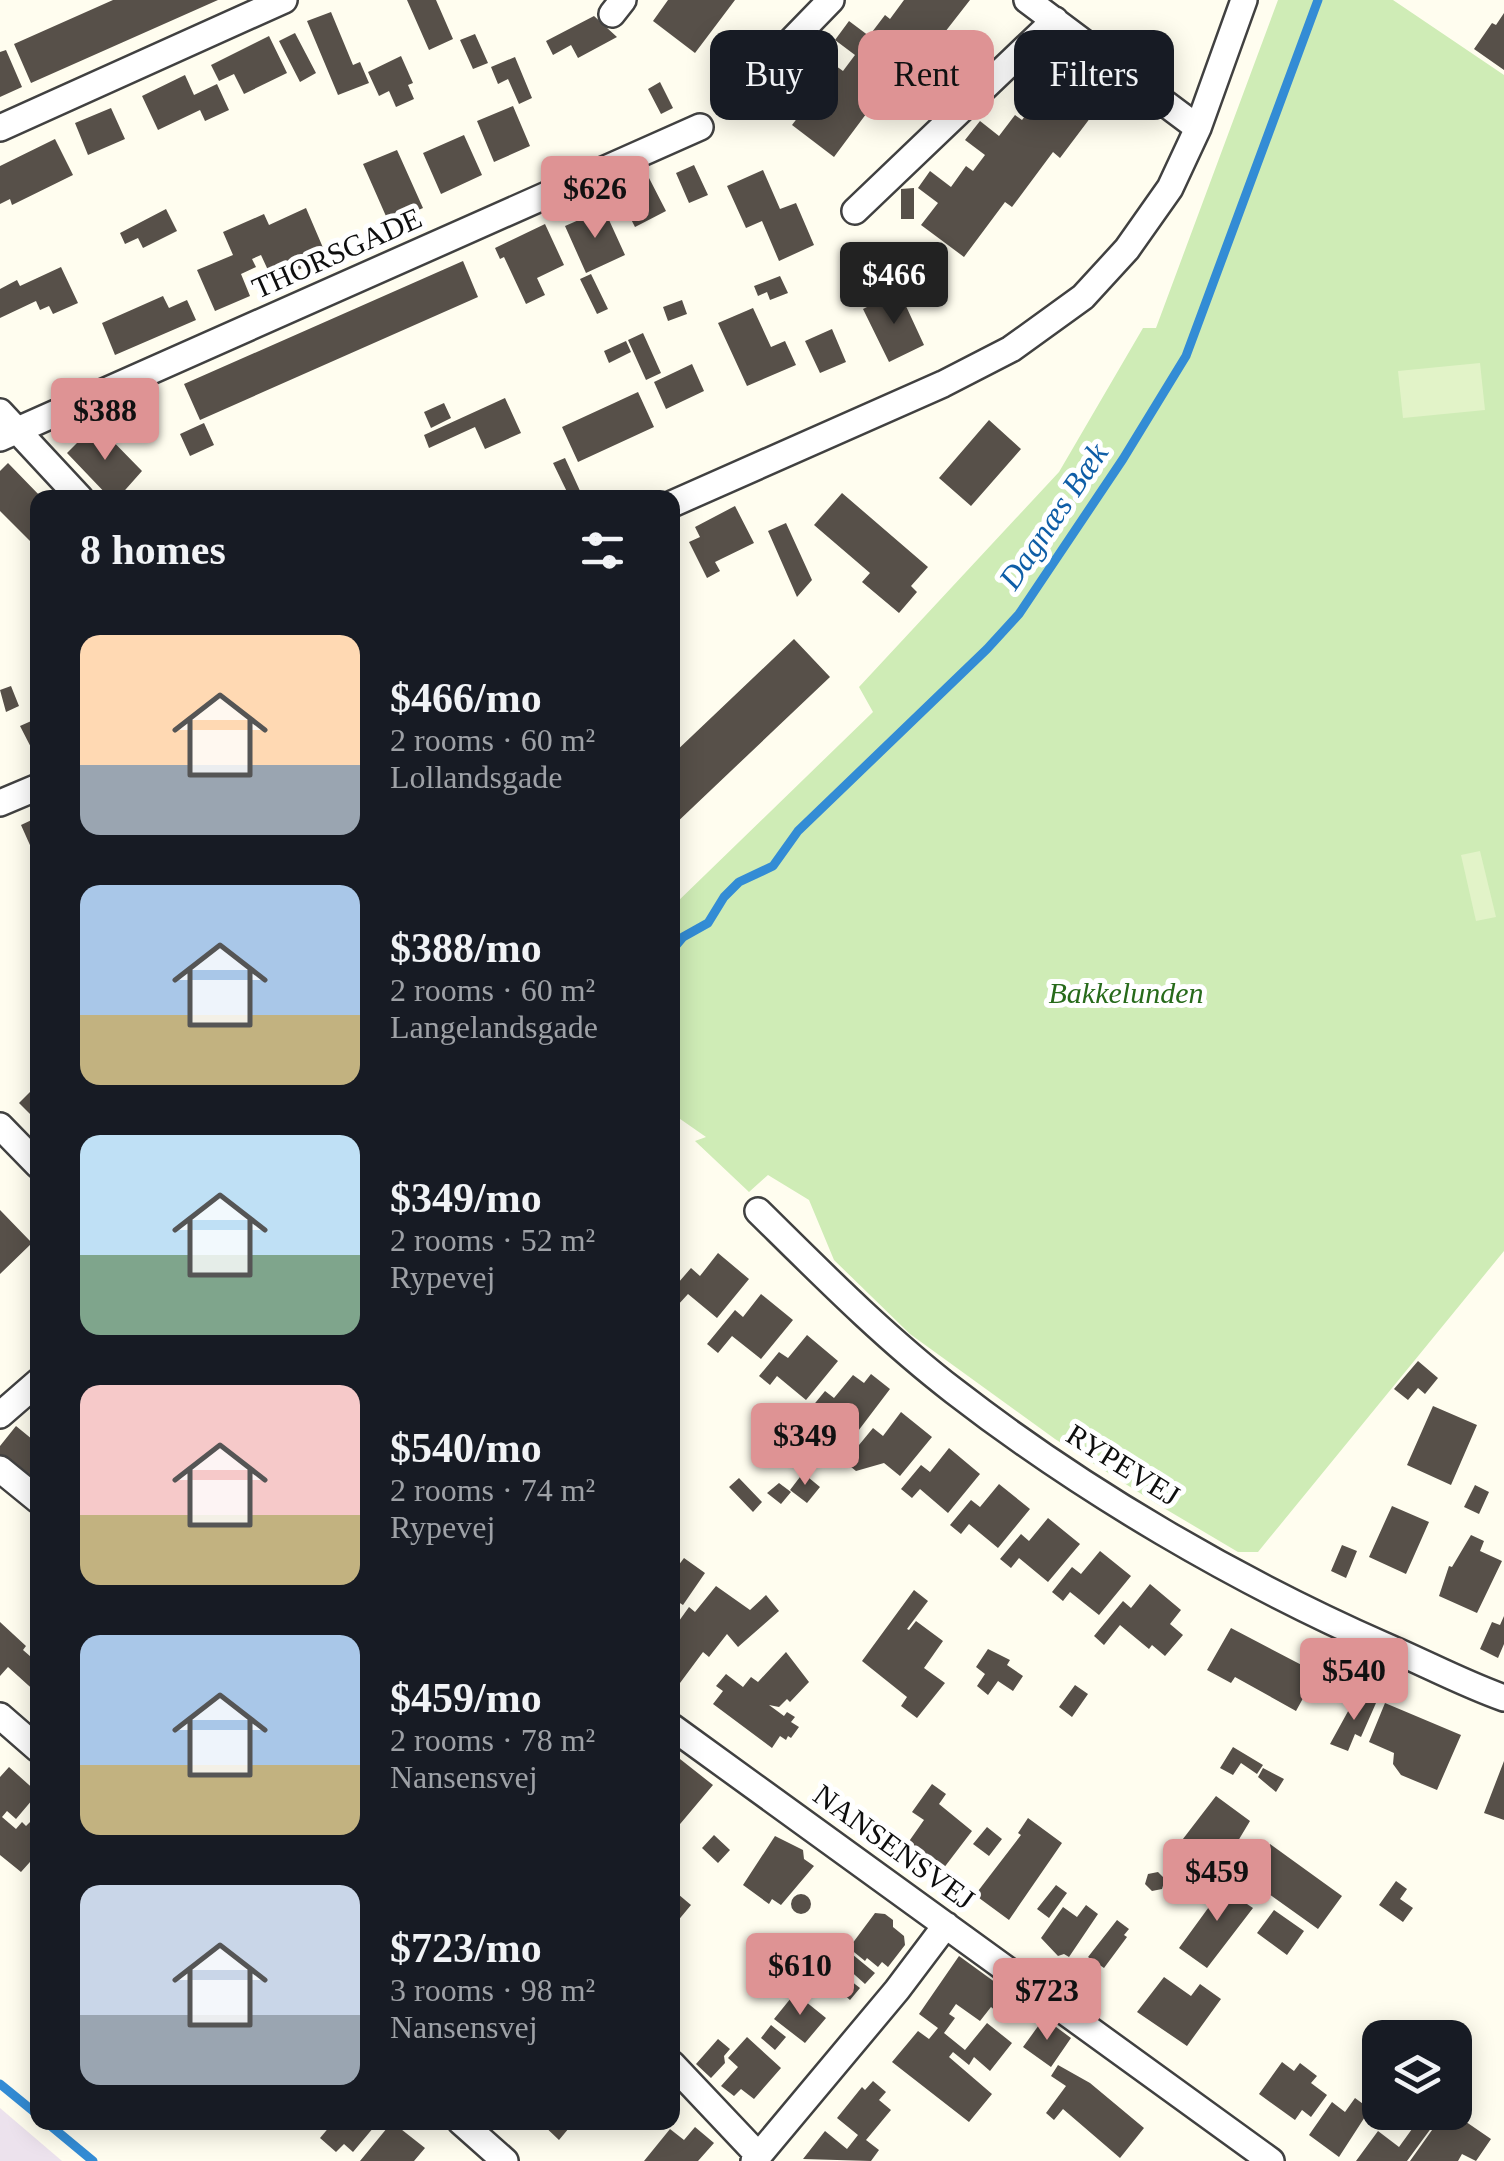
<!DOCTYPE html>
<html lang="en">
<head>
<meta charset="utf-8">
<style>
	body { margin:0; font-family:"Times New Roman",serif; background:#242831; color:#f1f3f6; height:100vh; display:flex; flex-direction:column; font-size:38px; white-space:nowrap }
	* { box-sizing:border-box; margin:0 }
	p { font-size:32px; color:#9ea1a6 }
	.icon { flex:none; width:55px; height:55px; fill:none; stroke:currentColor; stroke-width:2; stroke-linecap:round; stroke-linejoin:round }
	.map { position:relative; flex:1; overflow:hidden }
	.sheet { position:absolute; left:30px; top:490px; width:650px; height:1640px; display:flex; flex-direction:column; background:#171b24; border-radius:20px; box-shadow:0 5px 25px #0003 }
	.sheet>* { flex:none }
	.top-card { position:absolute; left:710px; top:30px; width:642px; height:90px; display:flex; gap:20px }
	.buttons { position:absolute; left:1362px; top:2020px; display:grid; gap:20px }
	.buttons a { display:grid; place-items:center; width:110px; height:110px; border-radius:20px; background:#171b24; box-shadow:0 5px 25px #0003; font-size:50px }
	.price { position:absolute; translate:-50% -85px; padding:0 22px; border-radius:10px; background:#de9394; color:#111; font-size:32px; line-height:65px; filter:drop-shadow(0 2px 5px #0008) }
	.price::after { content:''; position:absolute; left:50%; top:60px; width:30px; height:22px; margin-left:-15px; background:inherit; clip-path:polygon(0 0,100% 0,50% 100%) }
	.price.current { background:#222; color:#fff }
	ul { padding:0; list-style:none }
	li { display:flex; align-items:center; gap:30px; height:250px; padding:0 50px }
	li span { display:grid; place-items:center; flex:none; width:280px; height:200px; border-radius:20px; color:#555 }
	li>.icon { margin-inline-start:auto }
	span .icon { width:120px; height:120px; fill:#fffc; stroke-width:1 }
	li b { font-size:42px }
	h2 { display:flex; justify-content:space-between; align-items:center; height:120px; padding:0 50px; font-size:42px }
	.tag { padding:0 35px; border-radius:20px; background:#171b24; box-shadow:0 5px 25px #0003; font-size:35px; line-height:90px }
	.tag.current { background:#de9394; color:#111 }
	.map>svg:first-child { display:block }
	.industrial { fill:#ece2ed }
	.green { fill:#cfecb6 }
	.pitch { fill:#e2f3c8 }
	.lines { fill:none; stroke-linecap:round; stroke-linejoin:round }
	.stream { stroke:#338cd5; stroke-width:9 }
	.building { fill:#575049 }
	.minor-casing { stroke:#414141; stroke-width:30 }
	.minor { stroke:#fff; stroke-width:25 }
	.labels { text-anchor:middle; stroke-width:10; stroke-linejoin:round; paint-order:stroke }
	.street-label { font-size:30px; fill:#0e0e0e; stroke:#fff }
	.park-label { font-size:30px; font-style:italic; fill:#276a1a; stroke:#fff }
	.water-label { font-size:32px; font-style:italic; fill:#0f5ea7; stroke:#fff }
</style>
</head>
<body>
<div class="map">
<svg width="1504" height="2161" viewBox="0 0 1504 2161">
	<rect width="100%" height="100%" fill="#fffdef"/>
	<!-- industrial -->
	<path class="industrial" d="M0 2108 62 2161H0Z"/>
	<!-- green -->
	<path class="green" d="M1278 0H1393L1504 75V1251L1258 1552H1238L1157 1504 1055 1439 910 1334 834 1260 809 1200 768 1175 749 1192 695 1141 706 1137 673 1114V906L873 712 859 687 1059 472 1143 328H1156Z"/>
	<!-- pitch -->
	<path class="pitch" d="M1480 363 1485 410 1403 418 1398 371Z
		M1480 851 1496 917 1476 921 1461 855Z"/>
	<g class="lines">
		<!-- stream -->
		<path class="stream" d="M672 950 683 937 708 923 724 897 739 882 773 866 798 831 987 649 1019 614 1123 459 1186 356 1318 0
			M0 2084 38 2115
			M46 2122 93 2161"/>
	</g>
	<!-- building -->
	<path class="building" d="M113 0H218L31 83 14 44Z
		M407 0H436L453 39 429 50Z
		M668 0H735L695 53 653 21Z
		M904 0H970L927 55 923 52 882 107 875 102 834 157 792 125 808 104 788 88 800 71 821 87 836 66 843 71 855 55 835 40 849 21 869 36 885 15 890 19Z
		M331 12 353 65 360 62 369 83 338 95 307 21Z
		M1504 13V70L1474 49 1492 23 1496 25Z
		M594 16 617 37 578 58 571 45 553 55 546 41Z
		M295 33 316 73 300 82 279 41Z
		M475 34 488 63 473 69 460 40Z
		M269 36 287 73 244 94 234 74 219 81 211 65Z
		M6 50 22 87 0 97V52Z
		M401 56 413 83 408 85 414 99 396 107 389 91 379 96 368 72Z
		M515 57 532 98 519 104 508 79 498 84 491 67Z
		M1064 65 1106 97 1060 158 1053 152 1012 207 1005 202 964 257 921 225 938 203 918 188 930 171 951 187 966 166 973 171 985 155 965 140 980 121 999 136 1015 115 1022 120 1035 103 1015 89 1028 73 1047 87Z
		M185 75 194 95 217 84 229 110 205 121 200 110 158 130 142 96Z
		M660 82 673 108 661 114 648 89Z
		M513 106 530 146 494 162 477 121Z
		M111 108 125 139 88 155 75 123Z
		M464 135 482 175 441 194 423 153Z
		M55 139 73 175 12 205 10 199 0 204V166Z
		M397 150 423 208 389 223 363 164Z
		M694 165 708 195 689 203 676 173Z
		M763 170 780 209 796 203 814 245 779 261 762 221 746 228 727 186Z
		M649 178 666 211 635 227 618 194Z
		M914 188V219H901V189Z
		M306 208 327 257 273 281 261 255 252 259 256 267 241 274 250 296 215 311 197 270 233 255 223 232 264 214 269 225Z
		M166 209 177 231 143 248 138 238 125 244 120 233Z
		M604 209 625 255 586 273 565 226Z
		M545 224 564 265 537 278 545 295 526 304 504 257 500 259 495 248Z
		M463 261 478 297 200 420 184 384Z
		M61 267 78 303 53 314 49 306 40 310 36 301 0 318V289L17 280 20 286Z
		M591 274 608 309 597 314 580 279Z
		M780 276 788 293 770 300 767 292 758 296 754 286Z
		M899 291 924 345 889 362 863 309Z
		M163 296 169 308 187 300 196 320 115 355 102 323Z
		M682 300 687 314 668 321 663 307Z
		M753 308 771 347 785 341 796 365 747 386 718 323Z
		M832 329 846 362 820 373 805 341Z
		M643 333 661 373 646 380 628 340Z
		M626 341 631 352 609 363 604 351Z
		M692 364 704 391 666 409 654 382Z
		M638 392 654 427 578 462 562 427Z
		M505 398 521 433 485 449 475 427 429 448 424 435Z
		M444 403 451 418 431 428 424 412Z
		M989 420 1021 449 971 506 939 478Z
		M204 423 214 445 190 456 180 434Z
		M96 424 142 471 118 498H110L67 453Z
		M565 458 581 493 570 498 553 463Z
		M8 463 42 498H38V549L0 511V471Z
		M842 493 928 567 911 586 917 592 899 613 862 582 870 573 814 525Z
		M735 506 754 543 715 562 720 571 707 578 689 542 700 537 695 527Z
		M786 523 812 580 797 597 768 531Z
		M794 639 830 677 672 827V755Z
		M11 686 19 706 6 712 0 690Z
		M38 718V761L20 726Z
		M38 817V863L21 825Z
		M38 1084V1122L19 1103Z
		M0 1210 32 1243 0 1274Z
		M718 1253 749 1279 717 1318 688 1294 677 1306 672 1302V1290L691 1268 700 1276Z
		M761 1294 793 1320 761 1359 732 1336 718 1353 707 1344 735 1310 743 1317Z
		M807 1335 838 1361 806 1400 777 1376 770 1385 759 1376 779 1352 788 1358Z
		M1418 1361 1438 1378 1425 1394 1418 1388 1408 1400 1394 1389Z
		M871 1374 890 1389 852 1439 824 1416 805 1440 793 1430 825 1391 834 1398 853 1375 864 1383Z
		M1433 1406 1477 1425 1451 1485 1407 1465Z
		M901 1412 932 1437 900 1476 884 1463 856 1471 845 1462 873 1428 883 1436Z
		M16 1426 38 1444V1485L0 1454V1446Z
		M949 1448 980 1474 948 1513 920 1489 912 1498 901 1489 921 1465 930 1472Z
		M803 1473 820 1487 807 1503 790 1490Z
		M739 1478 762 1502 753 1512 729 1487Z
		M779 1483 791 1492 781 1504 767 1493Z
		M999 1484 1030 1509 998 1548 969 1524 961 1534 950 1525 971 1500 980 1507Z
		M1475 1485 1489 1492 1479 1514 1464 1507Z
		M1392 1506 1429 1522 1406 1574 1369 1557Z
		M1048 1518 1080 1544 1048 1582 1019 1558 1011 1568 1000 1559 1021 1534 1029 1541Z
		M1471 1535 1484 1541 1480 1551 1502 1561 1477 1613 1439 1596 1449 1566 1452 1567Z
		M1342 1545 1357 1551 1346 1578 1331 1571Z
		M1100 1551 1131 1576 1099 1615 1070 1592 1063 1601 1052 1592 1072 1567 1081 1574Z
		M684 1558 705 1573 683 1605 672 1598V1574Z
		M1150 1584 1181 1610 1170 1624 1183 1635 1165 1656 1152 1645 1149 1649 1120 1625 1104 1645 1094 1636 1123 1601 1131 1608Z
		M716 1586 750 1610 766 1595 779 1611 738 1647 727 1634 709 1657 703 1652 680 1683 672 1677 674 1628 689 1607 695 1612Z
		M914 1590 928 1601 907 1629 909 1630 916 1621 943 1641 924 1668 945 1683 917 1718 901 1706 907 1697 862 1661Z
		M1504 1616V1644L1498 1658 1480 1649 1492 1622 1500 1625Z
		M0 1622 26 1646 23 1650 38 1663V1694L8 1667 0 1676Z
		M1231 1628 1317 1673 1296 1711 1235 1677 1231 1683 1207 1670Z
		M988 1649 1010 1660 1007 1665 1023 1676 1013 1691 998 1681 988 1695 977 1686 985 1674 976 1667Z
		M786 1652 809 1682 790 1702 787 1699 779 1707 769 1705 784 1716 787 1712 795 1717 791 1722 799 1727 791 1738 788 1736 786 1740 780 1736 772 1748 713 1704 723 1691 716 1686 726 1674 743 1687 751 1677 758 1682Z
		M1075 1685 1088 1694 1072 1717 1059 1707Z
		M1357 1695 1376 1703 1361 1737 1355 1734 1348 1751 1330 1744Z
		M1385 1703 1461 1735 1437 1790 1401 1775 1393 1764 1394 1753 1369 1742Z
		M1233 1747 1263 1765 1257 1774 1241 1763 1233 1775 1220 1768Z
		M680 1759 713 1785 675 1830 672 1769Z
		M1504 1761V1820L1484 1813Z
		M9 1767 38 1793 16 1819 7 1811 2 1817 16 1829 22 1822 26 1826 38 1814V1853L21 1872 0 1855V1777Z
		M1263 1768 1284 1779 1276 1792 1258 1777Z
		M932 1784 946 1794 939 1804 972 1831 940 1873 905 1847 924 1820 912 1812Z
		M1216 1796 1250 1821 1226 1861 1231 1865 1224 1875 1218 1871 1215 1876 1176 1848Z
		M1028 1818 1062 1843 1009 1920 975 1895 1021 1835 1018 1833Z
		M987 1827 1002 1839 989 1856 973 1844Z
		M714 1835 730 1850 718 1863 702 1848Z
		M775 1836 803 1850 804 1859 814 1866 781 1905 772 1899 769 1904 743 1885Z
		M1270 1844 1342 1896 1318 1929 1245 1877Z
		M1158 1872 1165 1879 1162 1889 1152 1891 1145 1884 1148 1874Z
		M1230 1878 1248 1891 1241 1900 1253 1908 1207 1968 1179 1948Z
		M1396 1881 1407 1889 1400 1899 1413 1908 1403 1922 1379 1905Z
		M1056 1885 1067 1893 1049 1918 1037 1909Z
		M672 1889 691 1905 676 1923 672 1920Z
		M791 1904a10 10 0 1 1 20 0a10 10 0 1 1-20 0Z
		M1086 1905 1098 1914 1069 1957 1064 1954 1058 1956 1041 1938 1063 1907 1077 1917Z
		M1274 1910 1304 1931 1287 1955 1257 1933Z
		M875 1913 885 1914 893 1920V1927L904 1936 905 1945 888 1967 882 1962 878 1967 867 1958 865 1961 849 1948Z
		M1117 1920 1129 1929 1124 1935 1127 1937 1104 1968 1088 1957Z
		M823 1936 833 1944 835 1940 875 1973 865 1984 818 1942Z
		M959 1956 1003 1988 997 1997 1003 2001 996 2011 991 2007 980 2021 956 2004 949 2014 955 2018 944 2033 965 2050 987 2023 1012 2043 990 2071 974 2057 969 2065 953 2052 949 2057 992 2094 969 2122 892 2062 918 2031 929 2039 938 2028 919 2014Z
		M842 1974 860 1988 850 2000 833 1985Z
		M1164 1977 1191 1996 1200 1984 1221 1999 1187 2046 1137 2012Z
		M795 1993 826 2018 805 2043 774 2019Z
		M1044 2018 1071 2038 1051 2067 1023 2047Z
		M771 2025 786 2037 775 2050 761 2038Z
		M747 2037 781 2068 754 2099 741 2089 734 2096 721 2086 738 2067 728 2058Z
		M718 2039 730 2049 724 2056 725 2063 711 2078 696 2064Z
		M1282 2062 1294 2071 1300 2063 1317 2076 1311 2083 1327 2095 1311 2117 1302 2110 1295 2120 1259 2094Z
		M1058 2065 1090 2083 1144 2128 1120 2158 1063 2109 1054 2120 1046 2113 1066 2086 1051 2076Z
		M873 2081 886 2092 879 2100 891 2110 866 2140 879 2150 871 2161 803 2159 825 2131 847 2149 858 2135 837 2118 862 2087 865 2090Z
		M1355 2098 1370 2109 1339 2157 1309 2135 1332 2102 1345 2112Z
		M1413 2112H1443L1407 2161H1356L1378 2131 1399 2147 1412 2129 1405 2124Z
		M1456 2115 1491 2139 1476 2161 1462 2154 1458 2161H1410L1442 2116 1451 2123Z
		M328 2122H369L374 2127 353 2152 344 2144 336 2152 320 2138 331 2125Z
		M392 2122 425 2148 414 2161H360Z
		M540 2122H574L559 2140Z
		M695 2127 714 2143 698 2161H644L670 2129 684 2140Z"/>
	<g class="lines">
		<!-- minor casing -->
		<g class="minor-casing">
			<path id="minor" d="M1027 0 1198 128
				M612 14 623 0
				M731 103 831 0
				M0 128 284 0
				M855 211 1055 20
				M0 412 80 498
				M0 438 700 127
				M672 504 943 384 1011 349 1083 297 1127 249 1170 188 1198 128 1244 0
				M0 803 38 787
				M0 1126 38 1165
				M758 1211C821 1273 884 1337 954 1391 1083 1491 1237 1581 1385 1646 1425 1663 1464 1684 1504 1698
				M0 1415 38 1382
				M0 1469 38 1500
				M0 1716 38 1749
				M672 1727 1271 2161
				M672 2064 759 2156
				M461 2122 505 2161
				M754 2161 897 1990 946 1925"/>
		</g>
		<!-- minor -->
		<use href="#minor" class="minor"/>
	</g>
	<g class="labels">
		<!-- street labels -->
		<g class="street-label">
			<text transform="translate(337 253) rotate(-24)" y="10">THORSGADE</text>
			<text transform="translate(1123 1465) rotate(32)" y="10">RYPEVEJ</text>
			<text transform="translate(894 1847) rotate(36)" y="10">NANSENSVEJ</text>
		</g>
		<!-- park labels -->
		<g class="park-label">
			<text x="1126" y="1003">Bakkelunden</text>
		</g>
		<!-- water labels -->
		<g class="water-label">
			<text transform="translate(1053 516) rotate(-56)" y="11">Dagnæs Bæk</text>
		</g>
	</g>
</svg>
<div class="buttons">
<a><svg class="icon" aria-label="layers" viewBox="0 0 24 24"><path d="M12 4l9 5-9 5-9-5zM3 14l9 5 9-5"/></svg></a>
</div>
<b class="price" style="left:595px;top:241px">$626</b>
<b class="price current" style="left:894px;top:327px">$466</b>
<b class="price" style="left:105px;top:463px">$388</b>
<b class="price" style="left:805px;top:1488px">$349</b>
<b class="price" style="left:1354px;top:1723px">$540</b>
<b class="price" style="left:1217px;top:1924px">$459</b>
<b class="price" style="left:800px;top:2018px">$610</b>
<b class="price" style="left:1047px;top:2043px">$723</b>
<div class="top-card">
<a class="tag">Buy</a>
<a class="tag current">Rent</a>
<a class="tag">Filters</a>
</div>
<section class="sheet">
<h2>8 homes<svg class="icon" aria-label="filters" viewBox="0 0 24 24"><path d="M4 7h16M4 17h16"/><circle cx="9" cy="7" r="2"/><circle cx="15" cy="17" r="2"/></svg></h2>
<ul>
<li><span style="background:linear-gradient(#ffd9b3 65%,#9aa5b1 0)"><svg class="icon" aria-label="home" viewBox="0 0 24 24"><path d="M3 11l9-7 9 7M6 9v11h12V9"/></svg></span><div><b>$466/mo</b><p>2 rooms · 60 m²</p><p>Lollandsgade</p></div></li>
<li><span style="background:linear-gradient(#a9c7e8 65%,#c2b280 0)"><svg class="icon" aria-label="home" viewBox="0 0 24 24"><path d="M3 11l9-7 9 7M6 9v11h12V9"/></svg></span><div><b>$388/mo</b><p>2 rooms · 60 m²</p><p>Langelandsgade</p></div></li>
<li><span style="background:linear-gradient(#bfe0f5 60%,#7fa58c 0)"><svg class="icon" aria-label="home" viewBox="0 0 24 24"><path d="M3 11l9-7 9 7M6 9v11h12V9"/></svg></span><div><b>$349/mo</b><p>2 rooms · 52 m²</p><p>Rypevej</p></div></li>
<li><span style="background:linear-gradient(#f6c9c9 65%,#c2b280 0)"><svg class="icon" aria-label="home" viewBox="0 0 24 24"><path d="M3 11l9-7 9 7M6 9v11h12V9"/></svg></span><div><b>$540/mo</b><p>2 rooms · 74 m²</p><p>Rypevej</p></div></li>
<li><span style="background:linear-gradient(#a9c7e8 65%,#c2b280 0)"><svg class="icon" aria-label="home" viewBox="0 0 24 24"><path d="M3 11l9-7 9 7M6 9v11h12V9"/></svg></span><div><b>$459/mo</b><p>2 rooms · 78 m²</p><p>Nansensvej</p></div></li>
<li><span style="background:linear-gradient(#c9d6e8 65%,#9aa5b1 0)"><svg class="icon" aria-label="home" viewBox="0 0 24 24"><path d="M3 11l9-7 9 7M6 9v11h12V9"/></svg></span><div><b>$723/mo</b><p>3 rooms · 98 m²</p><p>Nansensvej</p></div></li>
</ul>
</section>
</div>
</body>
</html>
